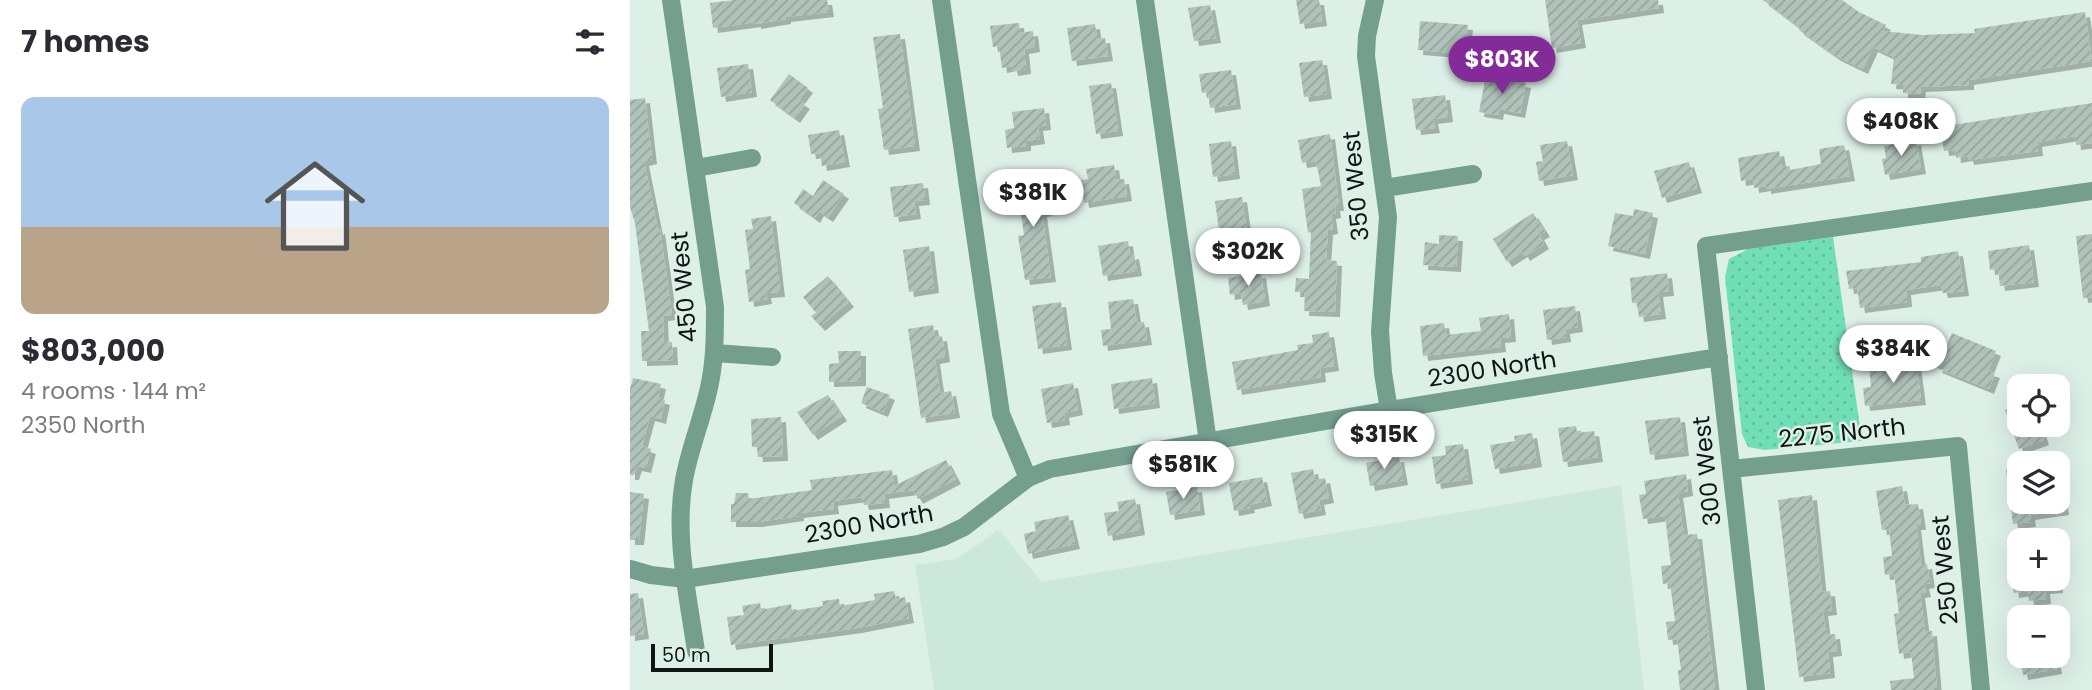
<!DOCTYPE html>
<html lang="en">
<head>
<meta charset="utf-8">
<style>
	body { margin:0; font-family:Poppins,sans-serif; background:#f2f2f3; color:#2b2b33; height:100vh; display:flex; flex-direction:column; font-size:26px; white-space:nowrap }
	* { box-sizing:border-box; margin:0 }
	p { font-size:23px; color:#7c7c81 }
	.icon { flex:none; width:38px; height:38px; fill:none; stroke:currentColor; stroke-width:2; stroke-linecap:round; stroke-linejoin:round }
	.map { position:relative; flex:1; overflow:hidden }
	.drawer { display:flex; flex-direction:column; background:#fff; width:630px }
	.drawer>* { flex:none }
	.tools { position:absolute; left:1377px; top:374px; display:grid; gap:14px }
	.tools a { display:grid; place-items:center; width:63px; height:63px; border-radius:14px; background:#fff; box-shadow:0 7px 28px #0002; font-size:35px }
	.scale { position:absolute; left:21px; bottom:18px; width:122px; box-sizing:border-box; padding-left:7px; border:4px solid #0e1512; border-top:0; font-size:19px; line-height:24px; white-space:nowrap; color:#0e1512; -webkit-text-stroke:5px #ddf0e8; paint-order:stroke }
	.price { position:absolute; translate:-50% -60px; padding:0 16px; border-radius:24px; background:#fff; color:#222; font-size:23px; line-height:46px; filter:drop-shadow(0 2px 4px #0008) }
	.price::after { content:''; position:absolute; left:50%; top:42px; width:21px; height:16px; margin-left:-10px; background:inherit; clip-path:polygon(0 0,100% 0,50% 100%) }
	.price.selected { background:#822b99; color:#fff }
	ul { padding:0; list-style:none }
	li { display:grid; align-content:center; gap:14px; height:371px; padding:0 21px }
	li span { display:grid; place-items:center; height:217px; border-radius:14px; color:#555 }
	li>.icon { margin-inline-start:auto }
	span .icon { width:126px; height:126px; fill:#fffc; stroke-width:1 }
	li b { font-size:30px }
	h2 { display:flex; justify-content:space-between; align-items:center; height:84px; padding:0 21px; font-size:30px }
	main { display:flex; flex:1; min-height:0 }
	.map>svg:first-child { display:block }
	.built { fill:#cce7db }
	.grass { fill:url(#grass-dots) }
	.building { fill:url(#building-hatch); filter:url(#shadow) }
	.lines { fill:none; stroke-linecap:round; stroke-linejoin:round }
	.minor { stroke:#749e8d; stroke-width:18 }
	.labels { text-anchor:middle; stroke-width:5; stroke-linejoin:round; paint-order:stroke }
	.street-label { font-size:24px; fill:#0e1512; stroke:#ddf0e8 }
</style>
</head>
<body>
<main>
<section class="drawer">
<h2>7 homes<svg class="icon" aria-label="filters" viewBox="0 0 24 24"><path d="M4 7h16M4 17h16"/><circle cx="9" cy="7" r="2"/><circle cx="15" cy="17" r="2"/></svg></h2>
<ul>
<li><span style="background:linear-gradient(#a9c7e8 60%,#b9a48a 0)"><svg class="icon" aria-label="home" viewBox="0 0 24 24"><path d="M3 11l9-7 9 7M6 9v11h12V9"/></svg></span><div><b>$803,000</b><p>4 rooms · 144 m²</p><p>2350 North</p></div></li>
</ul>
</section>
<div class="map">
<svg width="1462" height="690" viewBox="0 0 1462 690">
	<defs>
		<pattern id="grass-dots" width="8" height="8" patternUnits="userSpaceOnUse" patternTransform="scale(1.75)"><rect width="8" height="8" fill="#70dfb8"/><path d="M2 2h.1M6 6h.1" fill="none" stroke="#60be9d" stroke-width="1.8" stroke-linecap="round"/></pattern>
		<pattern id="building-hatch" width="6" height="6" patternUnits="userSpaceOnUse" patternTransform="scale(1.75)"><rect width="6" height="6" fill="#b0c2ba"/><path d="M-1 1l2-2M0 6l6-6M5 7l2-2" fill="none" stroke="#96a69f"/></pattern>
		<filter id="shadow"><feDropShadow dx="5" dy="5" stdDeviation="0" flood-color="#0004"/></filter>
	</defs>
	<rect width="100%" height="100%" fill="#ddf0e8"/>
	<!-- built -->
	<path class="built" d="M991 485 1014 690H304L285 565 325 559 352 542 368 529 412 582Z"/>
	<!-- grass -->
	<path class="grass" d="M1203 237 1232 441 1135 450 1118 447 1112 434 1095 277 1099 259 1118 249Z"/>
	<!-- building -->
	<path class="building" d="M104 0H197L199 12 156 17V19L126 24V22L83 28 80 3Z
		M666 0H689L692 21 670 24Z
		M915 0H1028L1029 8 947 20 951 43 922 48Z
		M1133 0H1212L1229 12 1256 25 1253 31 1292 35 1345 33 1344 29 1455 12 1462 61 1339 80V85L1291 87 1290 94 1273 93V85L1261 84 1264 57 1243 47 1233 69 1206 56 1169 30 1170 28Z
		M580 5 586 38 564 41 558 8Z
		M790 21 838 25 835 54 788 50Z
		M389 23 390 33 403 31 405 47 394 49 396 69 383 71 382 66 372 68 369 46 363 47 360 26Z
		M465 24 467 39 475 38 478 56 442 61 437 28Z
		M270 34 285 146 254 150 248 109 253 108 243 37Z
		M692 60 697 94 674 97 669 63Z
		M118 64 122 92 91 97 87 68Z
		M601 70 606 104 580 108 578 92 572 93 569 74Z
		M159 74 178 88 169 100 175 104 165 118 140 100Z
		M856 75 896 83 890 113 869 109 868 115 849 112Z
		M481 83 488 131 466 134 459 86Z
		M815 95 818 117 803 119 805 128 786 130 782 99Z
		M15 98 22 159 14 161 28 230 30 229 42 315 33 316 34 343 42 342 43 360 12 361 11 331H19L5 223 0 207V100Z
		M1462 103V143L1446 145 1445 136 1407 142 1408 151 1339 160 1338 156 1326 158 1325 150 1314 151 1310 127Z
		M414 108 416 125 408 126 410 139 396 141V146L377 148 375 130 384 128 382 112Z
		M209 130 215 162 192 166 190 153 181 154 178 135Z
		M700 134 709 206H705L706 213 701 214 703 229 698 230 696 260 707 261 705 312 674 311 675 292H665L666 278 679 279 681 232 678 233 672 189 691 186 686 161 672 163 668 140Z
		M1286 140 1291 169 1255 175 1252 159 1256 158 1254 146Z
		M601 141 605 174 583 177 579 144Z
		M937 141 943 175 909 181 906 162 913 161 910 145Z
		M1214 145 1220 176 1136 189V186L1124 188 1123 179 1111 181 1108 158 1149 151 1152 167 1160 166V170L1191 164 1189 149Z
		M1059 162 1067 188 1032 198 1024 171Z
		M484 165 486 180 494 179 497 196 454 203 451 180 458 179 456 169Z
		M193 180 214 194 198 217 189 211 185 218 164 203 173 189 183 196Z
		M413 180 417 211 412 212 421 277 395 280 388 236 394 235 389 199H385L383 183Z
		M293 183 295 200 284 201 286 214 264 217 260 187Z
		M612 197 618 241 591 245 585 201Z
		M1004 209 1023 213 1015 254 978 246 985 213 1003 216Z
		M903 213 915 232 909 235 914 244 895 256 893 252 877 262 863 239Z
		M141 216 150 292 136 293 137 299 119 302 115 270 120 269 115 230 123 229 121 219Z
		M1462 234V297L1453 298 1446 236Z
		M809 235 828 236 826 267 793 265 795 242 809 244Z
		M498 241 500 255 504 254 507 271 473 276 468 246Z
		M1399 245 1404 282 1370 286 1368 269 1360 270 1358 251Z
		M299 246 304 288 279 292 273 250Z
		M1328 251 1334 291 1313 293 1311 285 1276 290 1277 302 1230 308 1227 288 1219 289 1216 271 1291 262V257Z
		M631 273 635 301 613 305 611 293 600 295 598 278Z
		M1037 273 1039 291 1028 292 1031 314 1009 317 1007 303H1002L1000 278Z
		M198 276 219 302 190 326 181 316 186 313 173 297Z
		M503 299 507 323 514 322 517 340 473 346 471 330 481 329 478 302Z
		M431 302 437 345 408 349 402 306Z
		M945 306 948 327 935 329 936 337 917 340 913 310Z
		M879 314 881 337 870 338 871 347 793 356 790 326 814 323 816 335 851 331 849 318Z
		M303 325 305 337 312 336 315 357 305 359 310 393 321 391 325 413 291 418 278 329Z
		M699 332 704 366 690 368 691 377 607 390 602 362 668 350 667 345 683 343 682 335Z
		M1322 333 1366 351 1358 371 1365 373 1359 389 1307 368Z
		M208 351H231V381L199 382V364L209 363Z
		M1286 362 1291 400 1235 406 1233 388 1241 387 1239 367Z
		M3 378 31 384 28 398 35 400 31 419 20 416 12 446 21 449 16 468 7 466 4 475H0V389Z
		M522 378 525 403 484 409 481 384Z
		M443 383 448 410 434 413 435 420 417 423 411 389Z
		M237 387 260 395 253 412 231 403Z
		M198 395 212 416 183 435 167 412Z
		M1390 405V425H1409L1414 440 1389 449 1375 410Z
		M151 417 153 456 128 457 127 447H122L121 419Z
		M1050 417 1054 451 1020 455 1015 421Z
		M946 426 947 433 964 431 968 457 933 462 928 428Z
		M902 433 907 462 865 469 860 445 885 441 884 436Z
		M833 444 838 479 806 484 802 457 816 455 815 446Z
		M769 457 773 480 740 486 736 463Z
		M316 460 326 479 288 499 283 490 254 494 255 503 234 505 232 497 203 501 204 509 169 513V516L127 522H101V504H104L106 493H118L119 499 182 490 180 480 262 470 264 486Z
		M1390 468V502H1433L1434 510 1400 515 1401 522 1383 524 1376 470Z
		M683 469 685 480 695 478 699 498 689 500 691 510 669 514 661 473Z
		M1056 474 1058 491 1048 493 1054 535 1067 534 1085 690H1050L1048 670H1051L1047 639 1038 640 1036 622 1045 621 1040 583 1033 584 1031 566 1041 565 1035 516 1013 519 1009 495 1016 494 1014 481Z
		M632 477 637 501 619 505 620 508 604 511 599 483Z
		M1272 486 1275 505 1288 504 1291 525H1286L1291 565 1297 564 1300 583 1294 584 1296 592 1290 593 1295 632 1302 631 1307 690H1261L1260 681 1284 678 1281 652 1269 654 1264 614 1269 613 1264 574 1255 575 1253 557 1262 556 1259 529 1252 530 1246 491Z
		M567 487 570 510 540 515 536 492Z
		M0 492 14 494 9 540H0Z
		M1182 495 1192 592 1200 591 1202 610 1193 611 1196 635 1205 634 1207 651 1198 652 1200 673 1169 677 1148 500Z
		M505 499 510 530 478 536 474 513 489 511 487 502Z
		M438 515 445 544 398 554 394 534 406 531 404 522Z
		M1382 579H1427L1428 588 1415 589 1416 599 1399 601 1398 591 1384 593Z
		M264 591 266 599 275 597 279 618 227 628 101 645 97 617 114 615 112 606 130 603 131 610 161 604 162 611 193 606 192 601 209 599 210 606 245 600 244 594Z
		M8 593 14 634 0 636V594Z
		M1390 656H1425L1427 669 1393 675Z"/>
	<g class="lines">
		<!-- minor -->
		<path class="minor" d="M41 0 85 307C85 336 85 364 78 392 71 422 59 451 54 480 44 536 58 596 66 651
			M311 0 371 414 398 478
			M515 0 578 442
			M745 0 737 36 736 56 758 217 750 331 753 373 759 410
			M66 168 122 158
			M755 188 843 174
			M85 353 142 357
			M1101 469 1328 446 1351 690
			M0 569 21 575 55 579 289 544 313 537 334 527 398 478 420 469 759 410 1089 357
			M1126 690 1076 246 1462 191"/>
	</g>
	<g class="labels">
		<!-- street labels -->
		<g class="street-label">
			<text transform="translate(726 186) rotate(-95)" y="8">350 West</text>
			<text transform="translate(54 287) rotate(-95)" y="8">450 West</text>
			<text transform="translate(862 369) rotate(-9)" y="8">2300 North</text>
			<text transform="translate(1212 433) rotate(-6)" y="8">2275 North</text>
			<text transform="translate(1077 471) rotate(-96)" y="8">300 West</text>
			<text transform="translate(239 524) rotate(-10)" y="8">2300 North</text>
			<text transform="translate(1315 570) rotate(-95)" y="8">250 West</text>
		</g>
	</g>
</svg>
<div class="tools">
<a><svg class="icon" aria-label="locate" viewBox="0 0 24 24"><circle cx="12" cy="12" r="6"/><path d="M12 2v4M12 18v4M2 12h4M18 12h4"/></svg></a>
<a><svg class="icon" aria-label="layers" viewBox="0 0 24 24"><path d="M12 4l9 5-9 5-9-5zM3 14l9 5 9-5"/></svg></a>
<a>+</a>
<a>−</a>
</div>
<div class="scale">50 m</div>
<b class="price selected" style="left:872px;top:96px">$803K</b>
<b class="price" style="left:1271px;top:158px">$408K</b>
<b class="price" style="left:403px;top:229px">$381K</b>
<b class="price" style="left:618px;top:288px">$302K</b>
<b class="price" style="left:1263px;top:385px">$384K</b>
<b class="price" style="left:754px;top:471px">$315K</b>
<b class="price" style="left:553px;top:501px">$581K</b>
</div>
</main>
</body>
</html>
